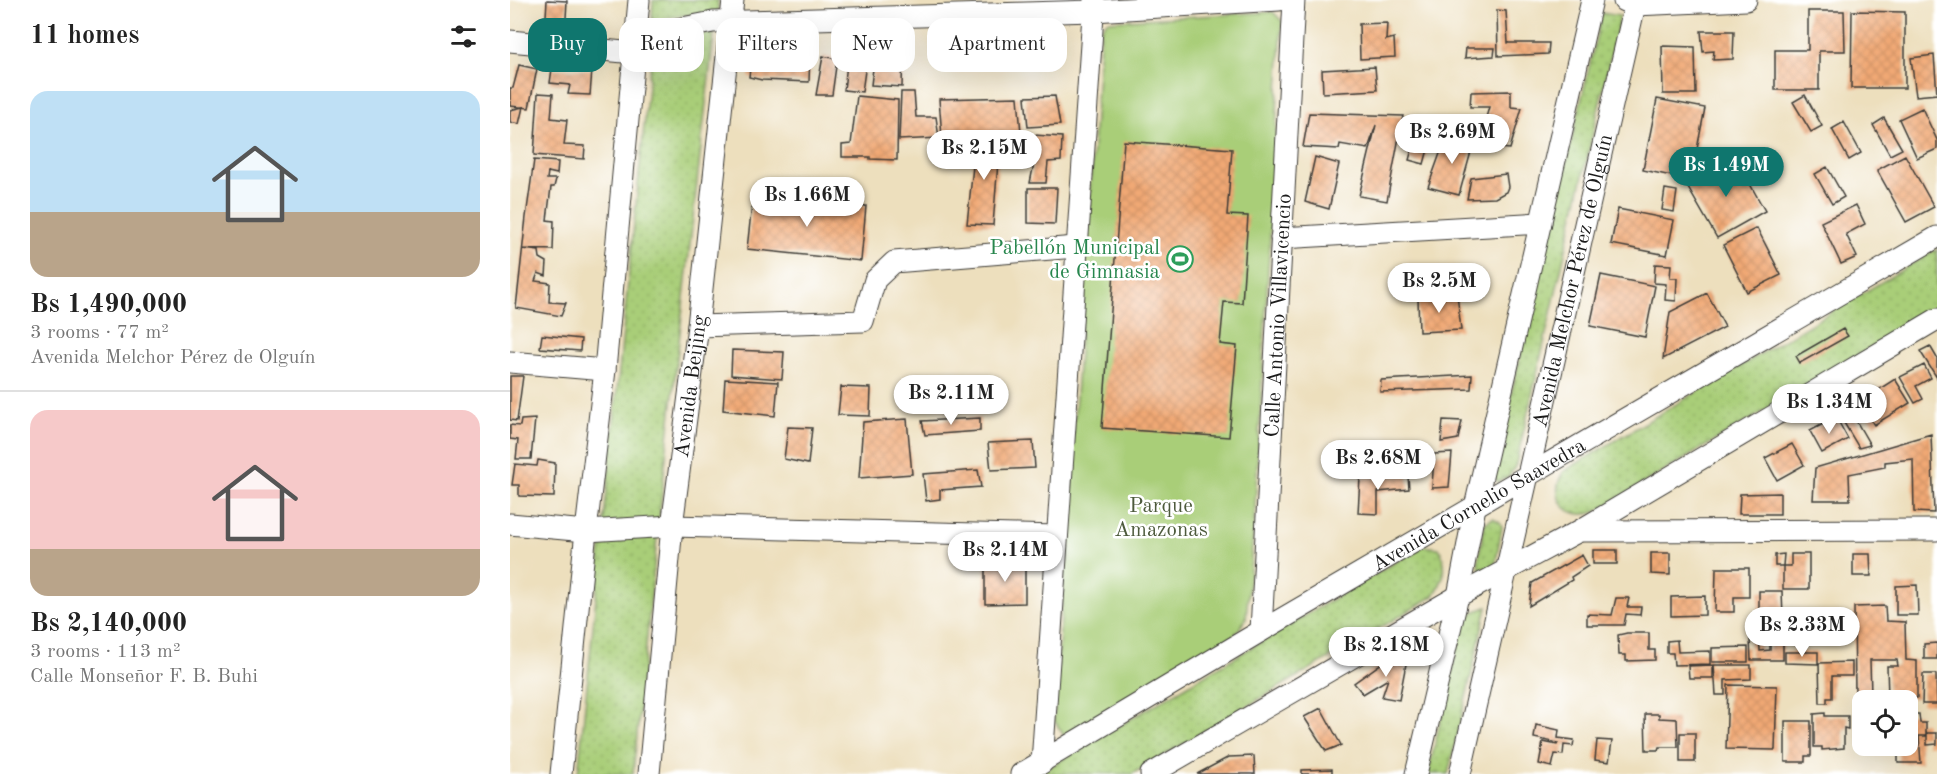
<!DOCTYPE html>
<html lang="en">
<head>
<meta charset="utf-8">
<style>
	body { margin:0; font-family:"Old Standard TT",serif; background:#f6f6f6; color:#222; height:100vh; display:flex; flex-direction:column; font-size:22px; white-space:nowrap }
	* { box-sizing:border-box; margin:0 }
	p { font-size:20px; color:#767676 }
	.icon { flex:none; width:33px; height:33px; fill:none; stroke:currentColor; stroke-width:2; stroke-linecap:round; stroke-linejoin:round }
	.map { position:relative; flex:1; overflow:hidden }
	.drawer { display:flex; flex-direction:column; background:#fff; width:510px }
	.drawer>* { flex:none }
	.banner { position:absolute; left:18px; top:18px; width:570px; height:54px; display:flex; gap:12px }
	.fabs { position:absolute; left:1342px; top:690px; display:grid; gap:12px }
	.fabs a { display:grid; place-items:center; width:66px; height:66px; border-radius:12px; background:#fff; box-shadow:0 6px 24px #0002; font-size:30px }
	.price { position:absolute; translate:-50% -51px; padding:0 14px; border-radius:21px; background:#fff; color:#222; font-size:20px; line-height:39px; filter:drop-shadow(0 2px 3px #0008) }
	.price::after { content:''; position:absolute; left:50%; top:36px; width:18px; height:14px; margin-left:-9px; background:inherit; clip-path:polygon(0 0,100% 0,50% 100%) }
	.price.current { background:#0f766e; color:#fff }
	ul { padding:0; list-style:none }
	li { display:grid; align-content:center; gap:12px; height:318px; padding:0 30px }
	li+li { border-top:2px solid #e0e0e0 }
	li span { display:grid; place-items:center; height:186px; border-radius:18px; color:#555 }
	li>.icon { margin-inline-start:auto }
	span .icon { width:108px; height:108px; fill:#fffc; stroke-width:1 }
	li b { font-size:26px }
	h2 { display:flex; justify-content:space-between; align-items:center; height:72px; padding:0 30px; font-size:26px }
	.chip { padding:0 21px; border-radius:18px; background:#fff; box-shadow:0 6px 24px #0002; font-size:21px; line-height:54px }
	.chip.current { background:#0f766e; color:#fff }
	main { display:flex; flex:1; min-height:0 }
	.map>svg:first-child { display:block }
	.grass { fill:url(#grass-dots); stroke:#62754a; stroke-width:1.5 }
	.park { fill:#a9ce78; stroke:#62754a; stroke-width:1.5 }
	.building { fill:url(#building-cross-hatch) }
	.lines { fill:none; stroke-linecap:round; stroke-linejoin:round }
	.minor-casing { stroke:#3b3934; stroke-width:23 }
	.minor { stroke:#fff; stroke-width:21 }
	.labels { text-anchor:middle; stroke-width:5; stroke-linejoin:round; paint-order:stroke }
	.leisure-label { font-size:21px; fill:#27864d; stroke:#fff; text-anchor:end }
	.street-label { font-size:21px; fill:#1c1c1c; stroke:#fff }
	.park-label { font-size:21px; fill:#4d5a3c; stroke:#fff }
</style>
</head>
<body>
<main>
<section class="drawer">
<h2>11 homes<svg class="icon" aria-label="filters" viewBox="0 0 24 24"><path d="M4 7h16M4 17h16"/><circle cx="9" cy="7" r="2"/><circle cx="15" cy="17" r="2"/></svg></h2>
<ul>
<li><span style="background:linear-gradient(#bfe0f5 65%,#b9a48a 0)"><svg class="icon" aria-label="home" viewBox="0 0 24 24"><path d="M3 11l9-7 9 7M6 9v11h12V9"/></svg></span><div><b>Bs 1,490,000</b><p>3 rooms · 77 m²</p><p>Avenida Melchor Pérez de Olguín</p></div></li>
<li><span style="background:linear-gradient(#f6c9c9 75%,#b9a48a 0)"><svg class="icon" aria-label="home" viewBox="0 0 24 24"><path d="M3 11l9-7 9 7M6 9v11h12V9"/></svg></span><div><b>Bs 2,140,000</b><p>3 rooms · 113 m²</p><p>Calle Monseñor F. B. Buhi</p></div></li>
</ul>
</section>
<div class="map">
<svg width="1427" height="774" viewBox="0 0 1427 774">
	<defs>
		<pattern id="grass-dots" width="8" height="8" patternUnits="userSpaceOnUse" patternTransform="scale(1.5)"><rect width="8" height="8" fill="#a9ce78"/><path d="M2 2h.1M6 6h.1" fill="none" stroke="#91b067" stroke-width="1.8" stroke-linecap="round"/></pattern>
		<pattern id="building-cross-hatch" width="8" height="8" patternUnits="userSpaceOnUse" patternTransform="scale(1.5)"><rect width="8" height="8" fill="#f1a975"/><path d="M0 0l8 8M0 8l8-8" fill="none" stroke="#ce9165"/></pattern>
	</defs>
	<rect width="100%" height="100%" fill="#fff"/>
	<filter id="ink" filterUnits="userSpaceOnUse"><feTurbulence type="fractalNoise" baseFrequency=".0167" numOctaves="2"/><feDisplacementMap in="SourceGraphic" scale="12" xChannelSelector="R" yChannelSelector="G"/><feConvolveMatrix kernelMatrix="1 2 1 2 8 2 1 2 1" color-interpolation-filters="sRGB"/></filter>
	<filter id="wash" filterUnits="userSpaceOnUse"><feTurbulence type="fractalNoise" baseFrequency=".008" numOctaves="4" result="noise"/><feDisplacementMap in="SourceGraphic" scale="24" xChannelSelector="R" yChannelSelector="G"/><feGaussianBlur stdDeviation="1.35" result="paint"/><feColorMatrix in="noise" values="0 0 0 0 0 0 0 0 0 0 0 0 0 0 0 0 0 1.4 0 .05"/><feComposite in="paint" operator="in"/></filter>
	<g filter="url(#wash)">
		<rect width="100%" height="100%" fill="#eddfbd"/>
		<!-- grass -->
		<path class="grass" d="M143 0H208V11L142 20Z
			M1092 13 1110 16 1005 468 998 477 988 482 982 475Z
			M204 32 148 527 123 774H68L140 67 145 51 157 43Z
			M1427 249V308L1085 512C1056 522 1037 496 1054 471Z
			M983 518 990 522 992 527 985 566 973 571 969 567 968 561 975 523Z
			M913 546 929 548C939 568 934 578 924 596L622 774H528Z
			M977 607 938 774H918L955 615Z"/>
		<!-- park -->
		<path class="park" d="M763 12 772 21 744 524 736 619 724 636 554 736 544 720 591 29 597 21Z"/>
		<g id="blocks">
			<!-- building -->
			<path class="building" d="M37 0 57 1 55 35 35 33Z
				M987 10 996 11 998 43H1039L1038 54 988 56Z
				M1298 11H1334L1335 51H1309V90H1265V50H1298Z
				M1342 11 1395 12V88H1341Z
				M877 23 876 40 884 38 885 57 850 59 849 24Z
				M1191 31H1224L1223 59 1203 60 1204 51 1193 52Z
				M243 43 254 44V49L300 52 299 82 252 80 239 77Z
				M366 44H393L392 87 361 85Z
				M339 46 358 49 352 92 334 90Z
				M1152 46 1185 47 1186 94H1153Z
				M956 48H985L984 56 955 58Z
				M1424 55 1427 94 1406 96 1401 58Z
				M313 56 327 59 322 95H306Z
				M9 65 27 69 19 108 0 106V88H3Z
				M865 67 867 90 813 93 812 70Z
				M42 69 82 70 80 95 58 94 60 85 40 83Z
				M1001 91V107L1012 108 1000 149 968 146 979 107H960L961 92Z
				M391 92H404L406 117H426L429 138 389 140Z
				M28 93 43 94 41 118 57 120 54 145 75 146 74 159 24 155Z
				M1295 95 1312 126 1301 132 1283 102Z
				M347 96 388 100 387 160 360 159V157H332V145L341 144Z
				M545 96 550 125 518 127 515 97Z
				M508 97 511 133 432 137 429 99Z
				M1147 99 1195 108 1181 180 1133 170Z
				M13 107 9 124 0 122V110Z
				M1412 108 1427 140V149L1407 158 1389 119Z
				M799 113 893 116 877 201 849 196 866 125 858 149 830 144 829 149 793 147Z
				M1374 118 1392 149 1380 155 1363 125Z
				M1334 122 1351 153 1339 160 1322 129Z
				M937 134 964 141 949 195 918 187Z
				M524 135 552 137 551 161 538 162 536 183H520L524 163Z
				M466 137H490L483 225 457 224Z
				M905 139 920 142 914 164 899 160Z
				M614 141 722 149 717 215 738 216 732 303 714 302 710 344 727 346 719 437 592 428Z
				M1395 155 1424 207 1396 222 1367 170Z
				M805 157 829 164 819 209 795 202Z
				M1226 159 1255 211 1207 238 1177 186Z
				M24 160 48 162 47 174 38 172 37 179H46L44 187H41L37 220 44 221 43 250 13 249 29 251 30 258 37 262 36 276 28 273 25 281 40 283 39 302 56 303 51 316 6 308 16 217Z
				M1317 167 1334 197 1322 204 1305 174Z
				M996 174 998 187 996 192 985 198 957 199 961 178Z
				M518 188H547L545 224 518 223Z
				M1155 189 1167 191 1164 212 1152 210Z
				M243 195 356 206 351 261 237 249Z
				M1346 205 1355 224 1336 234 1347 257 1331 264 1311 222Z
				M1108 209 1164 220 1157 255 1101 244Z
				M1247 228 1271 275 1237 292 1213 245Z
				M1145 264 1161 265 1160 278H1167L1166 301 1155 300 1156 284 1144 283Z
				M1091 275 1145 286 1135 337 1080 326Z
				M1197 293 1215 327 1153 359 1160 312Z
				M947 294 951 330 909 332 908 298Z
				M1333 329 1338 336 1290 363 1286 356Z
				M32 335 71 339 70 351 30 348Z
				M1420 346 1427 358V378L1410 351Z
				M222 350 274 352 272 379 221 375Z
				M1414 365 1421 378 1406 386 1413 399 1405 403 1390 377Z
				M962 375 961 389 870 392 871 380Z
				M0 376H13L7 421 0 420Z
				M215 379 268 382 265 416 213 410Z
				M1385 379 1400 403 1364 425 1349 402Z
				M331 387 361 388 360 416 328 415Z
				M1337 392 1342 402 1337 405 1360 445 1349 448 1321 401Z
				M1326 417 1338 439 1312 453 1300 431Z
				M470 418V431L415 435 412 421Z
				M25 419 21 459H6L8 440 0 439V425L10 426 11 420Z
				M397 419 402 474 349 478 353 422Z
				M933 420 952 421 948 439 931 442Z
				M278 427 302 428 298 464 274 459Z
				M1421 434 1424 513 1404 512 1403 459 1375 462V467L1339 474 1340 500H1303L1305 468Z
				M523 441 525 468 481 470 478 443Z
				M1282 444 1294 465 1267 480 1255 458Z
				M942 453 939 487 922 488 924 454Z
				M28 460 45 463 44 497 9 496V485H2L5 464 27 466Z
				M468 470 471 487 430 490V499L416 501 413 474Z
				M898 476 899 489 868 492V514L848 513 850 478Z
				M1270 493V514H1229L1230 494Z
				M1083 550H1107V564H1083Z
				M1141 553H1160V575L1141 574Z
				M1274 554 1273 566H1265V555Z
				M1281 554H1299V589H1273V566H1281Z
				M1343 554H1360L1361 576H1343Z
				M1072 555 1078 566 1061 577 1062 580 1019 606 1022 583Z
				M475 562 515 563V603L475 604Z
				M1206 568H1239V597H1224V612H1205Z
				M1407 585 1408 615H1386V586Z
				M1249 591H1272L1273 618H1249Z
				M1195 596V615L1161 616V597Z
				M1106 598H1119L1117 607H1131L1130 615 1116 614 1114 625H1077V614L1102 615Z
				M1375 606 1376 621 1395 622 1396 660 1407 661V698L1378 697 1377 666H1388L1387 660H1360L1361 694H1345L1344 607Z
				M1239 618H1249L1250 651 1260 650V620L1273 621V660H1241Z
				M1117 633H1139V650H1145V660L1116 661V655H1109L1108 635Z
				M1167 640 1168 652 1200 651V664L1164 665 1163 653H1157V641Z
				M1427 643V659H1414V644Z
				M1238 647V662H1202V648Z
				M1275 652H1308V664L1275 663Z
				M888 655 895 658 896 664 889 700 872 697 878 679 853 694 844 683 879 658Z
				M1342 662V676H1322V698H1317V703H1310L1309 663Z
				M1203 665V678H1179L1178 666Z
				M1204 665H1241V679L1215 680V695H1206Z
				M1413 674H1426L1427 704H1412Z
				M1218 685 1267 686 1265 750 1216 749Z
				M811 708 831 745 816 751 794 717Z
				M1315 713V716H1338V729L1334 728V748L1312 750V747H1304V714Z
				M1135 714H1149V718L1167 719 1168 747H1149L1148 750H1136Z
				M1398 714H1409L1410 723H1416V736H1409L1411 763H1388V746H1398Z
				M1275 721H1301V756H1295V762H1275Z
				M1026 725 1049 730 1048 738 1064 740 1063 746 1054 745 1053 755 1045 754 1042 767 1029 764 1033 742 1047 745 1048 743 1024 738Z
				M1170 733H1185V762H1170Z
				M1417 733H1427V744L1417 745Z
				M1087 740 1102 741 1099 762 1085 760Z
				M744 756 745 774H687L719 757Z
				M822 769V774H792V770Z"/>
		</g>
	</g>
	<g filter="url(#ink)">
		<use href="#blocks" fill-opacity="0" stroke="#3b3934" stroke-width="1.5"/>
		<g class="lines">
			<!-- minor casing -->
			<g class="minor-casing">
				<g id="minor">
					<path d="M1114 1 1125 5 1236 0"/>
					<path d="M126 37 203 22 583 11 769 0"/>
					<path d="M0 41 124 53"/>
					<path d="M771 238 1031 223"/>
					<path d="M188 326 353 321 365 280 384 262 566 247"/>
					<path d="M0 362 95 370"/>
					<path d="M0 524 76 531 162 526 547 536"/>
					<path d="M1071 531 1427 530"/>
					<path id="s1" d="M751 631 784 0"/>
					<path d="M532 763 584 0"/>
					<path d="M51 774 76 531 95 370 129 0"/>
					<path id="s2" d="M139 774 162 526 188 326 223 0"/>
					<path id="s3" d="M511 774 751 631 1427 237"/>
					<path d="M641 774 948 596 1069 531 1427 319"/>
					<path d="M906 774 948 596 965 507 1082 0"/>
					<path id="s4" d="M950 774 1126 0"/>
				</g>
			</g>
			<!-- minor -->
			<use href="#minor" class="minor"/>
		</g>
	</g>
	<!-- icons -->
	<defs>
		<g id="stadium-ring" transform="scale(1.35)"><circle r="9.5" fill="#fff" stroke="#2e9e5b" stroke-width="1.5"/><path d="M0-5a6.5 5 0 1 0 0 10a6.5 5 0 1 0 0-10ZM-3.5-1.8h7v3.6h-7Z" fill="#2e9e5b"/></g>
	</defs>
	<g fill-rule="evenodd">
		<use href="#stadium-ring" x="670" y="259"/>
	</g>
	<g class="labels">
		<!-- leisure labels -->
		<g class="leisure-label">
			<text x="650" y="254">Pabellón Municipal<tspan x="650" dy="24">de Gimnasia</tspan></text>
		</g>
		<!-- street labels -->
		<g class="street-label">
			<text dy="7" stroke="none"><textPath href="#s4" startOffset="506">Avenida Melchor Pérez de Olguín</textPath></text>
			<text dy="7" stroke="none"><textPath href="#s1" startOffset="316">Calle Antonio Villavicencio</textPath></text>
			<text dy="7" stroke="none"><textPath href="#s2" startOffset="390">Avenida Beijing</textPath></text>
			<text dy="7" stroke="none"><textPath href="#s3" startOffset="531">Avenida Cornelio Saavedra</textPath></text>
		</g>
		<!-- park labels -->
		<g class="park-label">
			<text x="651" y="512">Parque<tspan x="651" dy="24">Amazonas</tspan></text>
		</g>
	</g>
</svg>
<div class="fabs">
<a><svg class="icon" aria-label="locate" viewBox="0 0 24 24"><circle cx="12" cy="12" r="6"/><path d="M12 2v4M12 18v4M2 12h4M18 12h4"/></svg></a>
</div>
<b class="price" style="left:942px;top:165px">Bs 2.69M</b>
<b class="price" style="left:474px;top:181px">Bs 2.15M</b>
<b class="price current" style="left:1216px;top:198px">Bs 1.49M</b>
<b class="price" style="left:297px;top:228px">Bs 1.66M</b>
<b class="price" style="left:929px;top:314px">Bs 2.5M</b>
<b class="price" style="left:441px;top:426px">Bs 2.11M</b>
<b class="price" style="left:1319px;top:435px">Bs 1.34M</b>
<b class="price" style="left:868px;top:491px">Bs 2.68M</b>
<b class="price" style="left:495px;top:583px">Bs 2.14M</b>
<b class="price" style="left:1292px;top:658px">Bs 2.33M</b>
<b class="price" style="left:876px;top:678px">Bs 2.18M</b>
<div class="banner">
<a class="chip current">Buy</a>
<a class="chip">Rent</a>
<a class="chip">Filters</a>
<a class="chip">New</a>
<a class="chip">Apartment</a>
</div>
</div>
</main>
</body>
</html>
